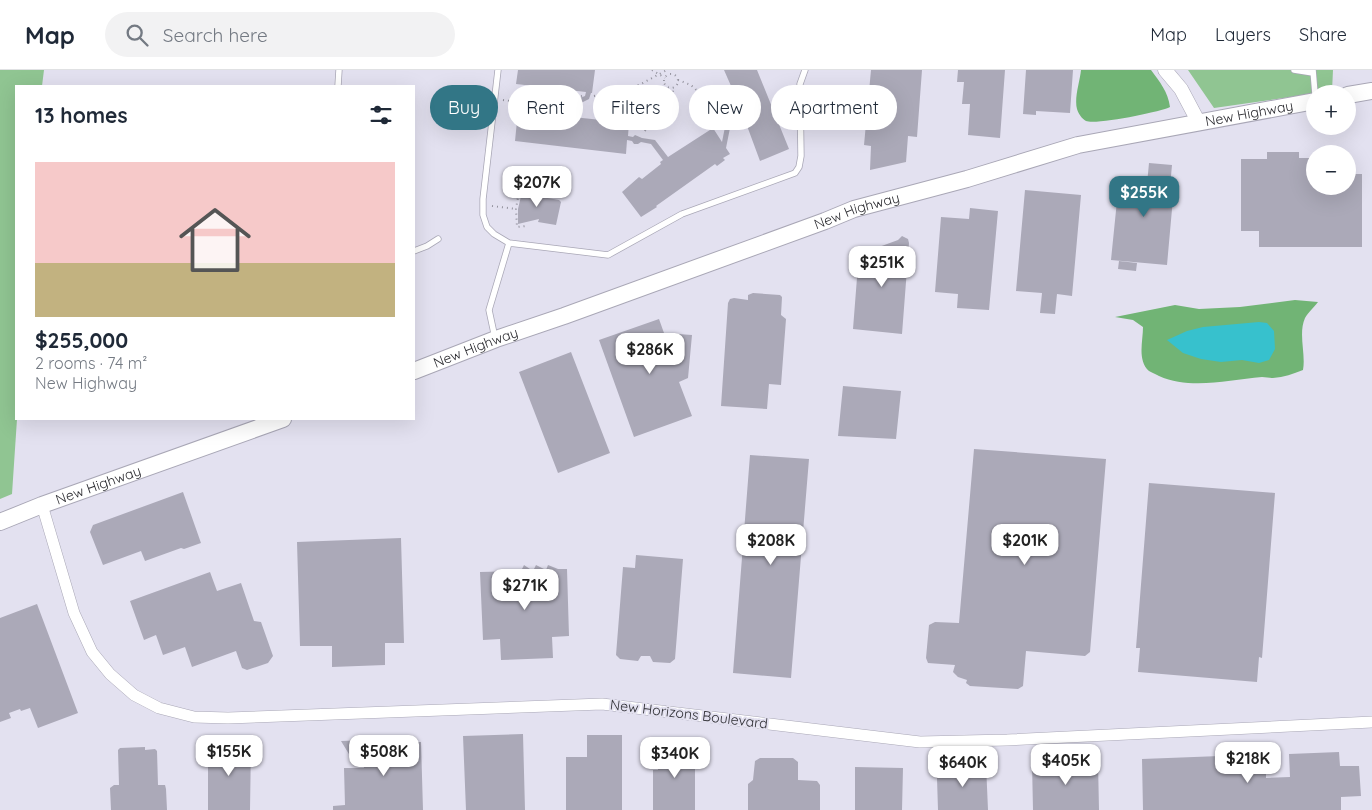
<!DOCTYPE html>
<html lang="en">
<head>
<meta charset="utf-8">
<style>
	body { margin:0; font-family:Quicksand,sans-serif; background:#f2f2f3; color:#1f2937; height:100vh; display:flex; flex-direction:column; font-size:19px; white-space:nowrap }
	* { box-sizing:border-box; margin:0 }
	p { font-size:16px; color:#747a83 }
	.icon { flex:none; width:28px; height:28px; fill:none; stroke:currentColor; stroke-width:2; stroke-linecap:round; stroke-linejoin:round }
	.map { position:relative; flex:1; overflow:hidden }
	.details { position:absolute; left:15px; top:15px; width:400px; height:335px; display:flex; flex-direction:column; background:#fff; border-radius:0px; box-shadow:0 5px 20px #0002 }
	.details>* { flex:none }
	.top-card { position:absolute; left:430px; top:15px; width:475px; height:45px; display:flex; gap:10px }
	.fabs { position:absolute; left:1306px; top:15px; display:grid; gap:10px }
	.fabs a { display:grid; place-items:center; width:50px; height:50px; border-radius:50%; background:#fff; box-shadow:0 5px 20px #0002; font-size:25px }
	.price { position:absolute; translate:-50% -42px; padding:0 11px; border-radius:10px; background:#fff; color:#222; font-size:16px; line-height:32px; filter:drop-shadow(0 1px 2px #0008) }
	.price::after { content:''; position:absolute; left:50%; top:30px; width:15px; height:11px; margin-left:-8px; background:inherit; clip-path:polygon(0 0,100% 0,50% 100%) }
	.price.active { background:#327686; color:#fff }
	ul { padding:0; list-style:none }
	li { display:grid; align-content:center; gap:10px; height:265px; padding:0 20px }
	li span { display:grid; place-items:center; height:155px; border-radius:0px; color:#555 }
	li>.icon { margin-inline-start:auto }
	span .icon { width:90px; height:90px; fill:#fffc; stroke-width:1 }
	li b { font-size:21px }
	h2 { display:flex; justify-content:space-between; align-items:center; height:60px; padding:0 20px; font-size:21px }
	.pill { padding:0 18px; border-radius:22px; background:#fff; box-shadow:0 5px 20px #0002; font-size:18px; line-height:45px }
	.pill.active { background:#327686; color:#fff }
	header { display:flex; align-items:center; gap:30px; box-sizing:border-box; height:70px; padding:0 25px; background:#fff; border-bottom:1px solid #e0e1e3 }
	header strong { font-size:24px }
	nav { display:flex; gap:28px; margin-inline-start:auto; font-size:18px }
	.search { width:350px; height:45px; background:#f2f2f3; display:flex; align-items:center; gap:12px; box-sizing:border-box; padding:0 18px; border-radius:28px; color:#747a83; font-size:19px }
	.map>svg:first-child { display:block }
	.green { fill:#90c592 }
	.forest { fill:#71b475 }
	.water { fill:#37c1cd }
	.building { fill:#aba9b8 }
	.lines { fill:none; stroke-linecap:round; stroke-linejoin:round }
	.service-casing { stroke:#a9a7b6; stroke-width:7 }
	.minor-casing { stroke:#a9a7b6; stroke-width:12 }
	.tertiary-casing { stroke:#a9a7b6; stroke-width:15 }
	.secondary-casing { stroke:#a9a7b6; stroke-width:18 }
	.path { stroke:#93929d; stroke-width:2; stroke-dasharray:1 4; stroke-linecap:butt }
	.service { stroke:#fff; stroke-width:5.5 }
	.minor { stroke:#fff; stroke-width:11 }
	.tertiary { stroke:#fff; stroke-width:14 }
	.secondary { stroke:#fff; stroke-width:16 }
	.labels { text-anchor:middle; stroke-width:4; stroke-linejoin:round; paint-order:stroke }
	.street-label { font-size:14px; fill:#2c2c31; stroke:#e3e1f0 }
</style>
</head>
<body>
<header>
<strong>Map</strong>
<div class="search"><svg class="icon" aria-label="search" viewBox="0 0 24 24"><circle cx="10" cy="10" r="6"/><path d="M15 15l6 6"/></svg>Search here</div>
<nav><a>Map</a><a>Layers</a><a>Share</a></nav>
</header>
<div class="map">
<svg width="1372" height="740" viewBox="0 0 1372 740">
	<rect width="100%" height="100%" fill="#e3e1f0"/>
	<!-- green -->
	<path class="green" d="M0 0H44L42 16H16L17 349 12 424 0 429Z
		M1188 0H1333L1332 21 1214 38Z"/>
	<!-- forest -->
	<path class="forest" d="M1081 0H1151C1160 12 1168 22 1170 37 1160 42 1096 55 1086 51 1082 49 1078 43 1077 39 1074 28 1080 11 1081 0Z
		M1295 230 1318 232C1314 237 1308 243 1305 248 1298 264 1306 284 1303 300 1293 304 1284 307 1273 308 1270 308 1266 307 1262 307 1228 310 1191 320 1159 306 1156 304 1152 303 1149 301 1137 290 1143 271 1143 257L1133 250 1115 247 1175 235 1199 239 1240 237Z"/>
	<!-- water -->
	<path class="water" d="M1259 252 1267 253 1274 261 1275 279 1269 290 1259 293 1242 290 1221 292 1201 289 1183 283 1167 270 1187 261 1203 257Z"/>
	<!-- building -->
	<path class="building" d="M518 0H595L592 23H591L589 29 575 36 573 47 629 53 628 66 633 67 635 65 642 68 655 70 668 87 713 58 722 72 726 52 724 49 725 45 728 43 732 44 742 41 724 0H757L789 79 760 91 743 45 734 48V52L731 53 726 78 730 84 723 88 725 90 717 96 715 94 656 136 657 137 641 147 622 122 639 107 642 109 661 94 660 92 663 90 651 74 641 72 638 74H634L632 71 627 70 626 84 515 71 518 41 568 47 570 32 585 26 586 22 516 14Z
		M871 0H922L917 67 908 66 906 92 870 100 871 76 864 75Z
		M958 0H1005L1000 68 968 65 970 34H962L964 12H957Z
		M1026 0H1073L1070 43 1036 41V45L1023 44Z
		M1267 82H1299V88H1314L1315 116H1348V104H1362V177H1259V161H1241V89H1267Z
		M1149 93 1172 95 1170 117H1174L1167 195 1111 190 1119 111 1147 114Z
		M525 111 534 112 532 127 541 131 542 127 559 130 561 132 556 155 538 152 539 149 518 154V139L522 122 523 124Z
		M1025 120 1081 125 1072 226 1057 224 1055 244 1040 243 1042 223 1016 221Z
		M970 138 998 141 989 240 957 238 958 224 935 222 941 147 969 149Z
		M902 166 908 169 909 173 902 264 853 259 859 182 864 179 868 181 898 170Z
		M1119 191 1137 193 1136 201 1118 199Z
		M753 223 780 225 782 227 781 245 786 249 781 315 769 314 767 339 721 336 728 233 730 229 734 228 748 230V225Z
		M659 249 664 263 692 265 688 308 679 312 692 346 634 367 599 270Z
		M571 282 610 383 558 403 519 302Z
		M843 316 901 321 896 369 838 366Z
		M974 379 1106 389 1090 582 1085 586 1026 581 1023 616 1018 619 970 616 966 613 967 610 958 607 953 602 955 595 928 593 926 588 929 555 935 552 959 553Z
		M750 385 809 389 791 608 733 603Z
		M1149 413 1275 423 1262 588 1259 587 1257 612 1138 602 1140 578H1136Z
		M183 422 201 473 184 479 181 478 145 491 141 481 103 495 90 462 93 455Z
		M401 468 404 573H385V595L332 597V576H300L297 472Z
		M636 485 683 489 675 589 670 593 653 592 650 586H641L638 591 620 589 616 585 623 497 635 498Z
		M524 495 533 501 536 495 546 500 548 495 558 499H567L569 566 552 567 553 588 501 590 500 569 483 570 480 502 521 501Z
		M210 502 217 521 241 513 254 551 261 552 273 586 268 593 247 600 242 598 236 581 192 597 185 577 163 585 156 565 144 570 130 531Z
		M37 534 78 643 38 658 30 638 21 641 20 639 9 643 11 648 0 652V548Z
		M523 664 525 740H466L463 666Z
		M587 665H622V740H566V687H587Z
		M400 669 394 680 401 684 408 672H421L423 740H333V736L345 735 344 698H364L363 689H352L341 671Z
		M671 673H695V740H653V700H658V680H671Z
		M208 675H251L250 740H208Z
		M145 677V680L155 679 157 681 158 715H165L166 719 167 740H111L110 718 114 715H119L118 680 120 678Z
		M1339 682 1340 696H1359L1361 726 1341 727V740H1143L1142 689 1220 686V696L1266 694V708L1290 707 1289 684Z
		M760 688H793L798 692V710L817 711 820 715V740H748V714L753 710 755 691Z
		M1076 691V693L1098 692 1099 740H1033L1032 693Z
		M986 694 988 740H938L937 708 934 705 937 702V696L940 699 944 696H948L949 700 947 702 950 704 957 695Z
		M855 697 903 698 902 740H855Z"/>
	<g class="lines">
		<!-- service casing -->
		<g class="service-casing">
			<path id="service" d="M498 0 483 129V145L487 157 494 164 509 173 608 185 682 144 795 103 799 97 801 86 800 14 805 0
				M1294 0 1313 3
				M1313 0 1315 24
				M338 16 339 0
				M414 181 427 176 438 169
				M495 268 489 240 509 173"/>
		</g>
		<!-- minor casing -->
		<g class="minor-casing">
			<path id="minor" d="M42 435 74 543 92 582 110 604 134 625 159 638 194 647 228 648 602 634 920 672 1007 670 1372 652"/>
		</g>
		<!-- tertiary casing -->
		<g class="tertiary-casing">
			<path id="tertiary" d="M1165 0 1181 19 1199 53"/>
		</g>
		<!-- secondary casing -->
		<g class="secondary-casing">
			<g id="secondary">
				<path d="M1348 25 1372 21"/>
				<path id="s1" d="M414 301 496 269 564 246 825 151 854 139 967 109 1078 75 1315 31"/>
				<path id="s2" d="M0 452 42 435 283 349"/>
			</g>
		</g>
		<!-- path -->
		<path class="path" d="M652 0 665 8
			M664 11a7 7 0 1 1 14 0a7 7 0 1 1-14 0Z
			M678 10 691 15 720 42
			M594 26 639 15 667 0
			M503 30 547 36 582 26
			M558 33 567 41
			M645 61 650 49 668 44 673 33V18
			M521 109 516 139 517 157 526 156
			M492 136 516 139"/>
		<!-- service -->
		<use href="#service" class="service"/>
		<!-- minor -->
		<use href="#minor" class="minor"/>
		<!-- tertiary -->
		<use href="#tertiary" class="tertiary"/>
		<!-- secondary -->
		<use href="#secondary" class="secondary"/>
	</g>
	<g class="labels">
		<!-- street labels -->
		<g class="street-label">
			<text dy="5" stroke="none"><textPath href="#s1" startOffset="876">New Highway</textPath></text>
			<text dy="5" stroke="none"><textPath href="#s1" startOffset="471">New Highway</textPath></text>
			<text dy="5" stroke="none"><textPath href="#s1" startOffset="66">New Highway</textPath></text>
			<text dy="5" stroke="none"><textPath href="#s2" startOffset="105">New Highway</textPath></text>
			<text transform="translate(689 644) rotate(7)" y="5">New Horizons Boulevard</text>
		</g>
	</g>
</svg>
<div class="fabs">
<a>+</a>
<a>−</a>
</div>
<b class="price" style="left:537px;top:138px">$207K</b>
<b class="price active" style="left:1144px;top:148px">$255K</b>
<b class="price" style="left:882px;top:218px">$251K</b>
<b class="price" style="left:650px;top:305px">$286K</b>
<b class="price" style="left:771px;top:496px">$208K</b>
<b class="price" style="left:1025px;top:496px">$201K</b>
<b class="price" style="left:525px;top:541px">$271K</b>
<b class="price" style="left:229px;top:707px">$155K</b>
<b class="price" style="left:384px;top:707px">$508K</b>
<b class="price" style="left:675px;top:709px">$340K</b>
<b class="price" style="left:1248px;top:714px">$218K</b>
<b class="price" style="left:1066px;top:716px">$405K</b>
<b class="price" style="left:963px;top:718px">$640K</b>
<div class="top-card">
<a class="pill active">Buy</a>
<a class="pill">Rent</a>
<a class="pill">Filters</a>
<a class="pill">New</a>
<a class="pill">Apartment</a>
</div>
<section class="details">
<h2>13 homes<svg class="icon" aria-label="filters" viewBox="0 0 24 24"><path d="M4 7h16M4 17h16"/><circle cx="9" cy="7" r="2"/><circle cx="15" cy="17" r="2"/></svg></h2>
<ul>
<li><span style="background:linear-gradient(#f6c9c9 65%,#c2b280 0)"><svg class="icon" aria-label="home" viewBox="0 0 24 24"><path d="M3 11l9-7 9 7M6 9v11h12V9"/></svg></span><div><b>$255,000</b><p>2 rooms · 74 m²</p><p>New Highway</p></div></li>
</ul>
</section>
</div>
</body>
</html>
